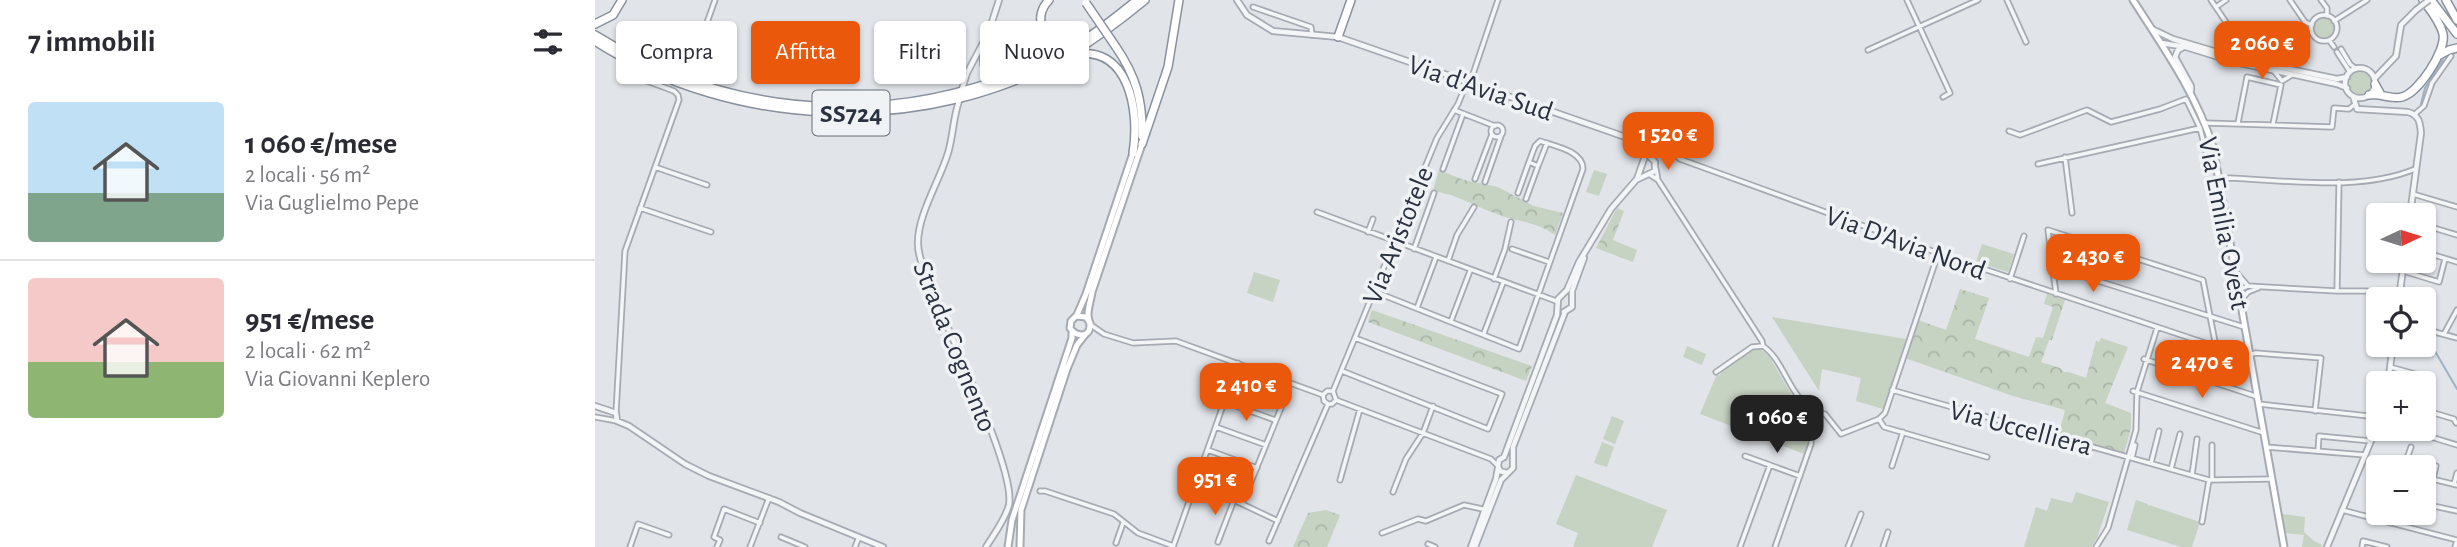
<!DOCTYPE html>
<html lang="it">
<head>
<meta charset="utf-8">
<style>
	body { margin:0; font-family:"Alegreya Sans",sans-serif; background:#f7f7f7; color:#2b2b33; height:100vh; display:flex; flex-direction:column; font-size:26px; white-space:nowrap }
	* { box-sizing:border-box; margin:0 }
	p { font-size:23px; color:#7c7c81 }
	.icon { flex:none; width:38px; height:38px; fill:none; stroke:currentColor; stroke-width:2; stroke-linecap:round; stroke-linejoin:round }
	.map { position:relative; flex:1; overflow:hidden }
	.sheet { display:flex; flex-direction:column; background:#fff; width:595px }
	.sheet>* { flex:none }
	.banner { position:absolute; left:21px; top:21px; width:665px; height:63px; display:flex; gap:14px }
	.needle { width:46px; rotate:86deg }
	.tools { position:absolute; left:1771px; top:203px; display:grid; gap:14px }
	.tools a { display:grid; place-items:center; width:70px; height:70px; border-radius:7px; background:#fff; box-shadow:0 2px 5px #0004; font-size:35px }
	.price { position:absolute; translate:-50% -60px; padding:0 16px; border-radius:14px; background:#ea580c; color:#fff; font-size:23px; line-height:46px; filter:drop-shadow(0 2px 4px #0008) }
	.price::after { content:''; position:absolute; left:50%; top:42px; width:21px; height:16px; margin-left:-10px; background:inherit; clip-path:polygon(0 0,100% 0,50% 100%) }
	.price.current { background:#222; color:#fff }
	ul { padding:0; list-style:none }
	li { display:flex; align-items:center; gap:21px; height:175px; padding:0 28px }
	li+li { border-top:2px solid #e1e1e2 }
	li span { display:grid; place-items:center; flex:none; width:196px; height:140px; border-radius:7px; color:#555 }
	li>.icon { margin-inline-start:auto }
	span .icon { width:84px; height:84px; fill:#fffc; stroke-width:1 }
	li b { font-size:30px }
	h2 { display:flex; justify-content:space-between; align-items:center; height:84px; padding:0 28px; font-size:30px }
	.pill { padding:0 24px; border-radius:7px; background:#fff; box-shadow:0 2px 5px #0004; font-size:24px; line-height:63px }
	.pill.current { background:#ea580c; color:#fff }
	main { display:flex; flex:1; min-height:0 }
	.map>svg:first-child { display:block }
	.green { fill:#c6d2c2 }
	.park { fill:url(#park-crowns) }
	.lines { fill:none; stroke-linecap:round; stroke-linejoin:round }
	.stream { stroke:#9db1c7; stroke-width:2 }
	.minor-casing { stroke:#a6abb3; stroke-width:7 }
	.tertiary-casing { stroke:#a6abb3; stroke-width:8 }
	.secondary-casing { stroke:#a6abb3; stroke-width:9 }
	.trunk-casing { stroke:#89919f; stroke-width:10 }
	.minor { stroke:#f3f5f7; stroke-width:3.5 }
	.tertiary { stroke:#f3f5f7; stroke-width:4.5 }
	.secondary { stroke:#fff; stroke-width:5 }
	.trunk { stroke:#fff; stroke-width:7 }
	.tertiary-bridge-casing { stroke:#a6abb3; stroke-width:8; stroke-linecap:butt }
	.trunk-bridge-casing { stroke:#89919f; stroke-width:10; stroke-linecap:butt }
	.tertiary-bridge { stroke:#f3f5f7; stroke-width:4.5 }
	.trunk-bridge { stroke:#fff; stroke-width:7 }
	.labels { text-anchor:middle; stroke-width:7; stroke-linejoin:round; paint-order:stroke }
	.shield { fill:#f0f3f6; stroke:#656c77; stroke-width:2 }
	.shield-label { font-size:26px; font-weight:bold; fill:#2a3240 }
	.street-label { font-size:28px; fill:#2a3240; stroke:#f0f3f6 }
</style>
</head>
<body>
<main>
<section class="sheet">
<h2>7 immobili<svg class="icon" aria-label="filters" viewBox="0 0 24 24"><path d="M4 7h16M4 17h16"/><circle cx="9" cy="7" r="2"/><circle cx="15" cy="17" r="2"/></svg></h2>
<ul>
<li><span style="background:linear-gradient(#bfe0f5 65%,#7fa58c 0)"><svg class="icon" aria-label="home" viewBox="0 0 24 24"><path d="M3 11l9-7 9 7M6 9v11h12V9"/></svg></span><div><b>1 060 €/mese</b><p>2 locali · 56 m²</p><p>Via Guglielmo Pepe</p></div></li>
<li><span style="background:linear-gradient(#f6c9c9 60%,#8fb573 0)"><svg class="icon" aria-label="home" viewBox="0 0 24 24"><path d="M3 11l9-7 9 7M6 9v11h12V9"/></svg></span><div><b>951 €/mese</b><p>2 locali · 62 m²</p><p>Via Giovanni Keplero</p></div></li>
</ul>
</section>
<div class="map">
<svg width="1862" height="547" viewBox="0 0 1862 547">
	<defs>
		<pattern id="park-crowns" width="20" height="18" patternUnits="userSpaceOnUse" patternTransform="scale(1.75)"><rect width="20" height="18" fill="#c6d2c2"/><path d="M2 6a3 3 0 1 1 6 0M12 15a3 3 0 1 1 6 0" fill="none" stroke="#aab5a8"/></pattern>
	</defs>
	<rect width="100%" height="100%" fill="#e1e4e9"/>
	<!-- green -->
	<path class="green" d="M1718 28a11 11 0 1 1 22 0a11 11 0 1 1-22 0Z
		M1765 71 1774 74 1777 83 1774 91 1765 95 1757 91 1753 83 1757 74Z
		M999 170 1012 174 1004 196 991 192Z
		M1387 244 1419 254 1413 272 1381 262Z
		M659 272 685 280 678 302 652 293Z
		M1177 317 1311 339 1288 409 1261 401 1266 378 1227 369 1224 391Z
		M1092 346 1111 354 1107 365 1088 357Z
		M1164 348 1174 356 1202 404 1201 421 1213 443 1209 454 1105 414 1122 374 1125 375C1131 363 1152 351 1164 348Z
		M1017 416 1029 421 1020 444 1008 439Z
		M1007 442 1019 447 1012 467 999 463Z
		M981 475 1072 510 1057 547H978L983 533 961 524Z
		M1481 492 1514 502 1502 538 1496 547H1429L1441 507 1452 511 1456 498 1477 503Z
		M1541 500 1553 504V507L1554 505 1605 522 1597 547H1586L1532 530Z
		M1687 514 1710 517 1709 532 1719 541 1727 545 1726 547H1707L1709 535 1689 533Z"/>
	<!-- park -->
	<path class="park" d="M844 170 869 180 903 187 939 206 968 213 960 235C941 221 920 222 899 213 877 205 861 194 838 191Z
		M1022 208 1029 211 1018 240 1042 250 1038 262 1001 248Z
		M1365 289 1394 298 1380 339 1434 357 1441 337 1448 338 1458 307 1449 304 1452 294 1470 300 1457 340H1454L1446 362 1465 368 1469 372H1474L1491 378 1501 341 1504 342 1506 338 1533 347 1510 403 1536 413V428L1529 453 1464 434 1470 410 1418 396 1310 358 1323 320 1351 330Z
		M777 310 937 366 931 381 773 322Z
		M731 510 745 515 732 547H698L713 513Z"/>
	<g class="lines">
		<!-- stream -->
		<path class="stream" d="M1826 104 1830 88 1848 60
			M1829 337 1837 346 1862 389"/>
		<!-- minor casing -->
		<g class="minor-casing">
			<path id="minor" d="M1312 0 1355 93 1348 97
				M1412 0 1431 42
				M1616 0 1639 34 1637 48
				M1695 0 1710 22 1717 25
				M1726 0 1732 8V16
				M658 7 716 27 717 35
				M1621 7 1631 0
				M1716 28a13 13 0 1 1 26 0a13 13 0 1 1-26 0Z
				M1739 21 1772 0
				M1734 40 1739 47
				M1746 49 1755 64 1761 69
				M1273 50 1383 0
				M1742 52 1755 72
				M40 54 43 49 49 48C63 54 82 72 97 65L120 0
				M1679 71 1687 81 1697 75
				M875 83 903 0
				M859 110 900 126
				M1820 114 1829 106 1837 83 1856 56
				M1610 123 1737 127 1739 108 1754 109 1760 104
				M1643 123 1652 77 1686 85 1678 124
				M896 131a6 6 0 1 1 12 0a6 6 0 1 1-12 0Z
				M1063 129 1077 152 1085 159 1362 260 1649 356 1661 353 1726 358 1720 411
				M1414 131 1425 135 1492 110 1516 122 1565 109 1591 99 1605 128 1611 152H1619
				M1470 157 1477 213
				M1443 164 1605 128
				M60 167 112 185
				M848 169 868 114
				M1054 174 1063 180 1061 169
				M880 179 897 134
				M1063 180 1167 341 1168 346
				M1625 181 1633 178C1692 180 1765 192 1820 169
				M890 182 906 136
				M923 193 934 162
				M1818 194 1862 207
				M931 199 943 166
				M45 208 116 232
				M722 212 961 301
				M1829 225 1862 235
				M773 232 778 219
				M819 249 839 193
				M917 249 954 262
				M1829 252 1862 262
				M1343 254 1290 413 1284 419 1289 427 1392 457
				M853 261 862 235 879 207
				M1459 267 1649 327
				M1808 271 1844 282 1850 259
				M1641 272 1653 286
				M899 279 910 249 916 222
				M1415 279 1429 236
				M1644 290 1653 286 1742 291H1772
				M1742 291 1744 182
				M783 293 924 349 988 169C988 151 960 146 945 141L940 146 934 162 943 166 952 143
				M1461 294 1453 230 1608 280 1621 347
				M1646 300 1653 292 1663 288
				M822 308 841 257
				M856 321 875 271
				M496 325 509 334 538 343 581 341 728 395
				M1829 329 1862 338
				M889 333 908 283
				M1849 334 1862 310
				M1549 359 1663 397
				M1795 367 1835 378 1833 385
				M747 371 893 429 907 394 760 338
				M1121 372 1157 347 1168 346C1188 360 1193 391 1213 406
				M1297 390 1614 480 1677 479
				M738 391 842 138 863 104 872 82
				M1538 391 1669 433
				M728 395 732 391H738L741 400
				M728 395 729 401 733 404H737L741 400
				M741 400 896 459 903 466
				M630 402 680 420
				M1664 404 1783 417
				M1202 415a9 9 0 1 1 18 0a9 9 0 1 1-18 0Z
				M1829 410 1859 419 1861 423
				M21 413 30 251 84 100 83 95 79 91 36 75 33 72 34 65
				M1220 413 1230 414 1246 434 1284 419
				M0 417 22 421
				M621 427 671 445
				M1810 429 1862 445
				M1671 447 1770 455
				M613 450 662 468
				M1723 451 1724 436 1776 441
				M1150 456 1205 476
				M1537 458 1540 445
				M1556 463 1564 431
				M1297 466 1308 432
				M1809 467 1816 447
				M1576 469 1585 434
				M1597 475 1602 439
				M1829 477 1862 485
				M1838 479 1841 466
				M745 480 765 409
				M1617 480V445
				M603 483 683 521
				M1859 484 1862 473
				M445 491H450L519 514 543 533 578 546
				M798 492 811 459 828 433 838 406
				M647 504 688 403
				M1829 504 1862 511
				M1747 510 1862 540
				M1607 522 1614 480
				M787 533 823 519 831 521 869 505 892 510
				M186 537 210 547
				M674 541 733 404
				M623 542 639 500
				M521 543 528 523
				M833 544 840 547
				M35 547 43 524 74 535
				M122 547 125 540 119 537 129 509 165 523
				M155 547 174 498
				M260 547 264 537
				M578 547 643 363
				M1145 547 1175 465
				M1180 547 1216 444 1217 422
				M1253 547 1266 514
				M1288 547 1293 532
				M1501 547 1513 528 1541 430 1542 392 1562 328
				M1767 547 1768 541 1792 547
				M1860 547 1862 540"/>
		</g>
		<!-- tertiary casing -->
		<g class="tertiary-casing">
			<path id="tertiary" d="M642 0 652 15 678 31 743 37 1039 140 1060 162V171L1041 180 1016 209 984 262 972 290 963 299 962 315 909 457
				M395 28 404 0
				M1557 29 1578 39 1642 58 1742 79 1752 77
				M1566 43 1591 47 1640 62 1742 84 1752 88
				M1587 48 1583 50 1580 57 1596 86V91
				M1750 83a15 15 0 1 1 30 0a15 15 0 1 1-30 0Z
				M1780 78 1801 56 1806 25 1821 10
				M367 89 372 73 390 39
				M1758 96 1762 109 1813 112C1824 115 1825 122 1826 133L1815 215
				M364 101C358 118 358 137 353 153 345 180 322 216 323 244 323 259 332 276 337 290 353 332 421 470 414 505 410 520 399 534 391 547
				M1042 179 1049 159V150
				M1804 299 1809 261
				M969 312 977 307V291L989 258
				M1793 383 1798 345
				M0 406 21 413 22 421 34 426 90 464 114 476 184 502 205 513 288 547
				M909 457 904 460 903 466 905 471 912 473
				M876 547 901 479 903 468
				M880 547 906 480 918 468V447L970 312
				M1732 547 1783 424"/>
		</g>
		<!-- secondary casing -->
		<g class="secondary-casing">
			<path id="secondary" d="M1538 0C1568 47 1601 93 1618 147L1689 547
				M482 315 491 294 538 153
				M495 323 491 317 481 316 476 321 475 328C480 336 494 339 495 326 495 322 493 319 493 315 493 307 496 300 497 292L547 144
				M413 547 417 520 477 338V332
				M425 547 426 510 472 369 482 345 490 335"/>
		</g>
		<!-- trunk casing -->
		<g class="trunk-casing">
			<path id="trunk" d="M1836 0 1862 34
				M1851 0 1862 20
				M0 24 18 15 27 0
				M396 26C394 46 375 76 411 77
				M448 30 463 43 483 41
				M0 35C147 126 319 130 472 50 497 37 519 18 541 1
				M743 37 756 0
				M0 41C141 131 332 137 477 53 503 37 527 19 550 0
				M521 47C541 76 548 101 547 136
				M476 55C534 42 545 111 538 153
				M1845 55 1854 50 1862 48
				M440 63C461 37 433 22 454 0
				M1780 84 1785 93
				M1774 95C1787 93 1796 100 1807 97 1824 92 1851 51 1848 34 1845 21 1835 10 1828 0
				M547 144 573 67 584 0"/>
		</g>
		<!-- minor -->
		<use href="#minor" class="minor"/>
		<!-- tertiary -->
		<use href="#tertiary" class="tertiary"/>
		<!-- secondary -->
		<use href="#secondary" class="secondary"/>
		<!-- trunk -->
		<use href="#trunk" class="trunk"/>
		<!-- tertiary-bridge casing -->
		<g class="tertiary-bridge-casing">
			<path id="tertiary-bridge" d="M1821 10 1834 0"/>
		</g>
		<!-- trunk-bridge casing -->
		<g class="trunk-bridge-casing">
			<path id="trunk-bridge" d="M491 3 521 47"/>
		</g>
		<!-- tertiary-bridge -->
		<use href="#tertiary-bridge" class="tertiary-bridge"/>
		<!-- trunk-bridge -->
		<use href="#trunk-bridge" class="trunk-bridge"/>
	</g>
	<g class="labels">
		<!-- shield labels -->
		<rect class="shield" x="217.5" y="90.5" width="77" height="45" rx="5"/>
		<g class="shield-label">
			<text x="256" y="122">SS724</text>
		</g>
		<!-- street labels -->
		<g class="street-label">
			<text transform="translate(886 87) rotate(19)" y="10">Via d'Avia Sud</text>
			<text transform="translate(1630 223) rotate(79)" y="10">Via Emilia Ovest</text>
			<text transform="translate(802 235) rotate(-68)" y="10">Via Aristotele</text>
			<text transform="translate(1311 242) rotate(20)" y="10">Via D'Avia Nord</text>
			<text transform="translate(361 346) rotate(68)" y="10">Strada Cognento</text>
			<text transform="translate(1426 427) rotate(15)" y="10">Via Uccelliera</text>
		</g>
	</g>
</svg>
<div class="tools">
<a><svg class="needle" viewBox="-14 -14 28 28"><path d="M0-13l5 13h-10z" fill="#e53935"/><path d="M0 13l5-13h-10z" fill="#7c7c81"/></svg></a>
<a><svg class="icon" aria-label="locate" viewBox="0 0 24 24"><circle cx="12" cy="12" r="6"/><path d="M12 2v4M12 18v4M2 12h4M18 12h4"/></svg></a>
<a>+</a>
<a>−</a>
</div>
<b class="price" style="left:1667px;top:81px">2 060 €</b>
<b class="price" style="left:1073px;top:172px">1 520 €</b>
<b class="price" style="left:1498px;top:294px">2 430 €</b>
<b class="price" style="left:1607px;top:400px">2 470 €</b>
<b class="price" style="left:651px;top:423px">2 410 €</b>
<b class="price current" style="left:1182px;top:455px">1 060 €</b>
<b class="price" style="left:620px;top:517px">951 €</b>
<div class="banner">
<a class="pill">Compra</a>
<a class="pill current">Affitta</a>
<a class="pill">Filtri</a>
<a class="pill">Nuovo</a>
</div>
</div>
</main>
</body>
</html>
